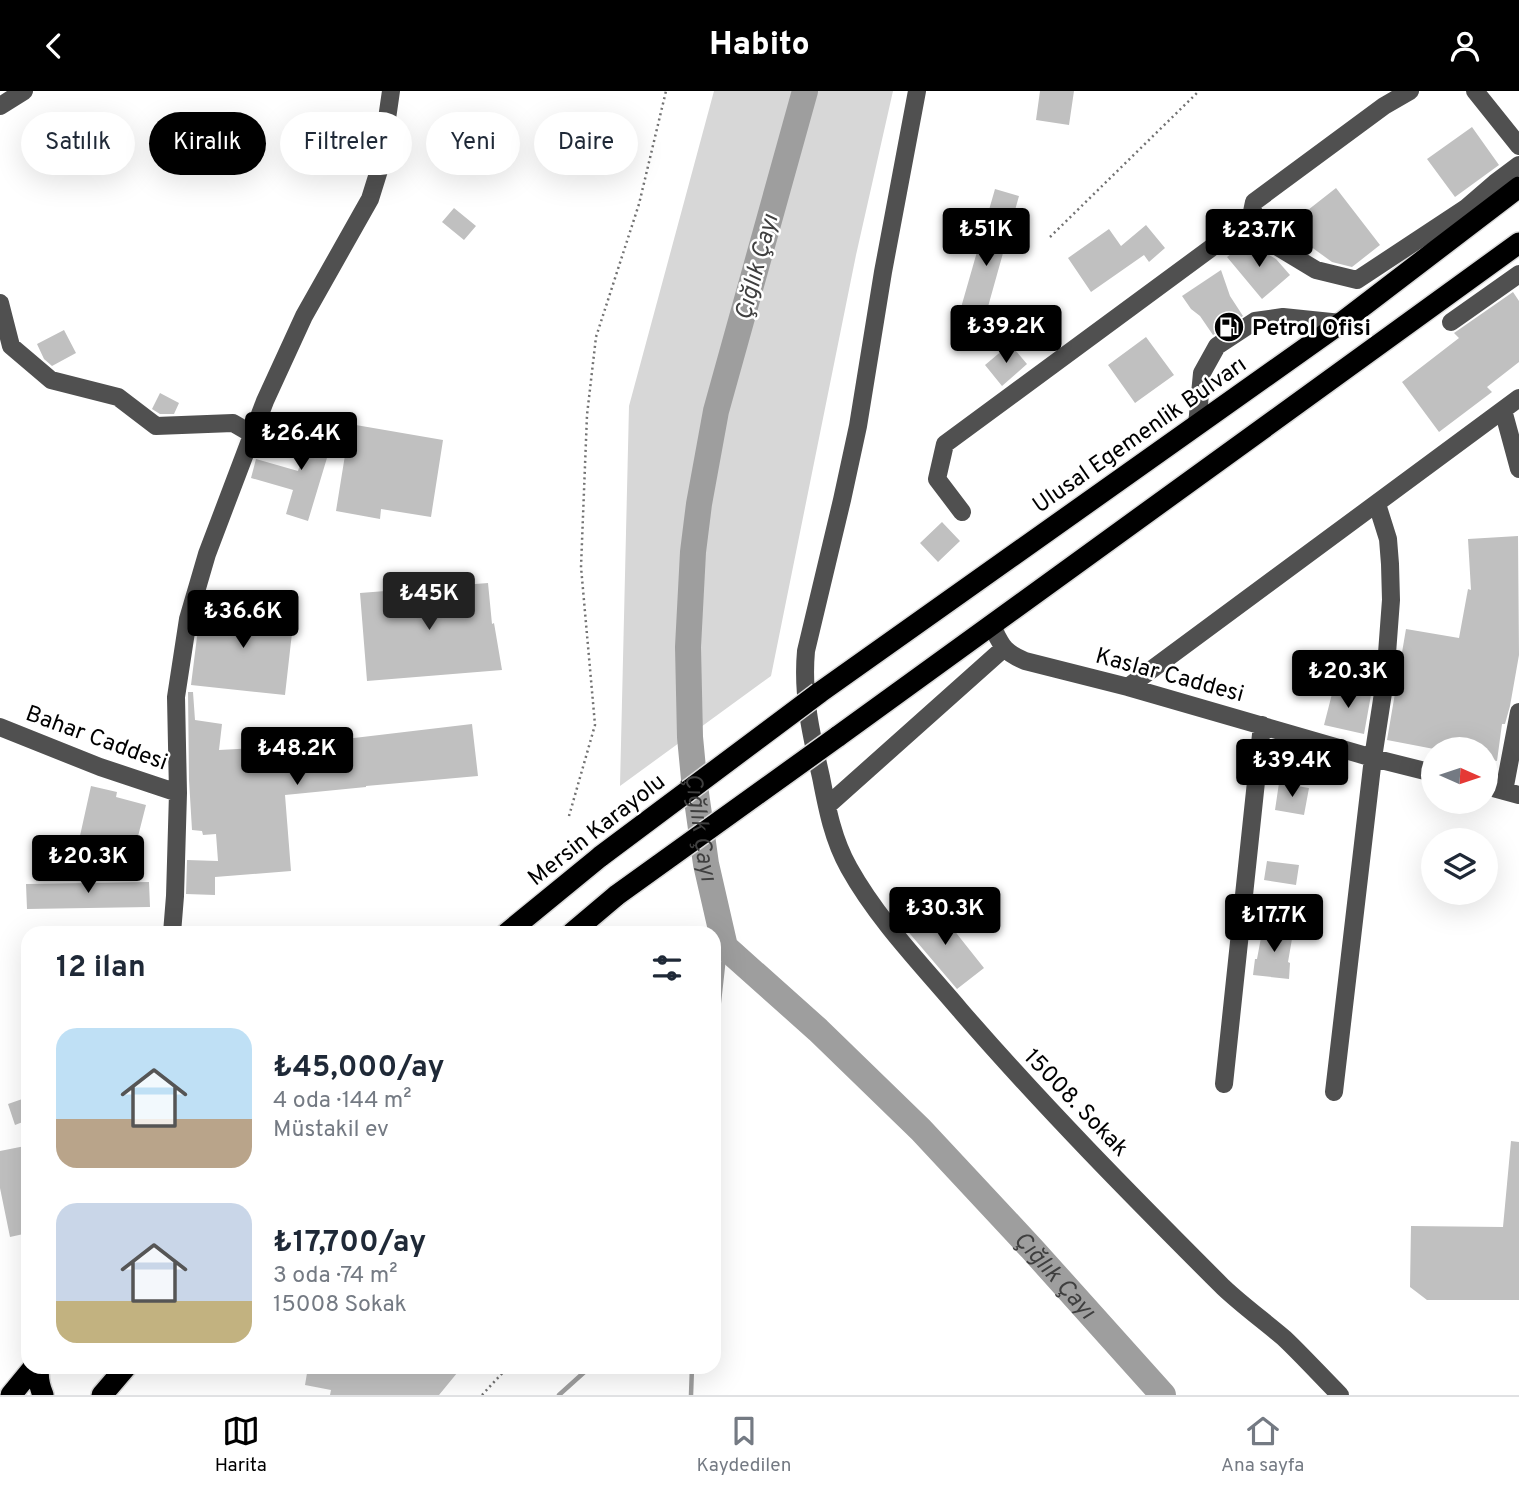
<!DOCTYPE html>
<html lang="tr">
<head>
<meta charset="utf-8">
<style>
	body { margin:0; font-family:Overpass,sans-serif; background:#f2f2f3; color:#1f2937; height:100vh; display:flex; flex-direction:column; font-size:26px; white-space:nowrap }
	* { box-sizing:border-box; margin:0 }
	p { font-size:23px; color:#747a83 }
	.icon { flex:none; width:38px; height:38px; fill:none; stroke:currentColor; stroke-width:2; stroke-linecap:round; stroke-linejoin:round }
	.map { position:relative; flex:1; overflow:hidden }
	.panel { position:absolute; left:21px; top:835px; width:700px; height:448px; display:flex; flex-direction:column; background:#fff; border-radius:21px; box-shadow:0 7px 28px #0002 }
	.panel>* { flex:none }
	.hud { position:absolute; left:21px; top:21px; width:700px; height:63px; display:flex; gap:14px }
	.needle { width:46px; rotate:93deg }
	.fabs { position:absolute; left:1421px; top:646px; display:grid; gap:14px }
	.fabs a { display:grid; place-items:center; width:77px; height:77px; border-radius:50%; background:#fff; box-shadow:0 7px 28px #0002; font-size:35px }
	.price { position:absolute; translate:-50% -60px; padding:0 16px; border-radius:7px; background:#000; color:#fff; font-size:23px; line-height:46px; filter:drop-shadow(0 2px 4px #0008) }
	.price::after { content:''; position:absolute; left:50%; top:42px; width:21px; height:16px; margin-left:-10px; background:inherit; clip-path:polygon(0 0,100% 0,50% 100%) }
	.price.active { background:#222; color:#fff }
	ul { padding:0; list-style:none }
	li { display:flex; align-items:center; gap:21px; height:175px; padding:0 35px }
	li span { display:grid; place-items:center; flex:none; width:196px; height:140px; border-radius:21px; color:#555 }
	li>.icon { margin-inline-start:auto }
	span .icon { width:84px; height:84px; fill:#fffc; stroke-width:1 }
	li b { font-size:30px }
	h2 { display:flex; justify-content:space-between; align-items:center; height:84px; padding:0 35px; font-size:30px }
	.pill { padding:0 24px; border-radius:32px; background:#fff; box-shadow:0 7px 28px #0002; font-size:24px; line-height:63px }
	.pill.active { background:#000; color:#fff }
	header { display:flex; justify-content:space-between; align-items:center; height:91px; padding:0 35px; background:#000; color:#fff; font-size:32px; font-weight:800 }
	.menu { display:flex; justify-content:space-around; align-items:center; height:98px; border-top:2px solid #e0e1e3; background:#fff; font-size:19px; color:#747a83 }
	.menu a { display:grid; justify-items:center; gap:4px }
	.menu .active { color:#000 }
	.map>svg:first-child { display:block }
	.green { fill:#d7d7d7 }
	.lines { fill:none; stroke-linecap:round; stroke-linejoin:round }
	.stream { stroke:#9e9e9e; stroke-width:4.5 }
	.river { stroke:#9e9e9e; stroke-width:26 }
	.building { fill:#c0c0c0 }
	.highway-casing { stroke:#dbdbdb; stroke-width:24 }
	.path { stroke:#727272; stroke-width:2.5; stroke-dasharray:2 3.5; stroke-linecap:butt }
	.minor { stroke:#505050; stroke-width:18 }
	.highway { stroke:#000; stroke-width:21 }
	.highway-bridge-casing { stroke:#dbdbdb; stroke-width:24; stroke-linecap:butt }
	.highway-bridge { stroke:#000; stroke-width:21 }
	.labels { text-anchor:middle; stroke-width:5; stroke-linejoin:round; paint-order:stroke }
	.poi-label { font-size:23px; font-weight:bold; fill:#000; stroke:#fff; text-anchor:start }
	.street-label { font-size:23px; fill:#000; stroke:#fff }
	.water-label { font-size:24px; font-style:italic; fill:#3f3f3f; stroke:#fff }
</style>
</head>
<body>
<header><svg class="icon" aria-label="back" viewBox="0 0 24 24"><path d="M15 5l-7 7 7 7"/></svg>Habito<svg class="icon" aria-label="person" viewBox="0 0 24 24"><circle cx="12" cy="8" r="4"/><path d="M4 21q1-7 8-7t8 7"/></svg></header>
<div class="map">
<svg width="1519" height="1304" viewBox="0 0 1519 1304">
	<rect width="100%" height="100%" fill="#fff"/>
	<!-- green -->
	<path class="green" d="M714 0H893L856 164 771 585 620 695 629 315Z"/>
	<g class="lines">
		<!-- stream -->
		<path class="stream" d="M714 956 725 856
			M559 1304 590 1276
			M691 1304 692 1276"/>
		<!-- river -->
		<path class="river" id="s1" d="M805 0 716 320 699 413 693 461 688 556 690 646 694 688 706 773 725 856 818 939 921 1039 1032 1158 1163 1304"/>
	</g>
	<!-- building -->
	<path class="building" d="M1040 0H1074L1069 34 1036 29Z
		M1472 36 1499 74 1455 106 1427 68Z
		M1336 97 1380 154 1352 176 1332 171 1285 137Z
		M995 98 1019 105 977 255 952 248Z
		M454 117 476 135 464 149 442 131Z
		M1146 134 1165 157 1149 171 1144 164 1091 201 1068 167 1109 138 1121 155Z
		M1255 156 1276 168 1290 184 1262 208 1227 166 1239 157Z
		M1221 179 1230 205 1243 225 1213 244 1200 225 1191 218 1182 205Z
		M1513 201 1519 210V271L1487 296 1492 301 1439 341 1402 291 1459 247 1454 242Z
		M64 239 76 262 52 275 44 268 37 253Z
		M1146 246 1174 284 1135 312 1108 274Z
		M1010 253 1027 273 1002 295 985 274Z
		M160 302 179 312 174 323H160L152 318Z
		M313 331 336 337 308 430 286 423 293 399 251 387 256 368 298 380Z
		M350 333 443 349 431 426 381 418 380 428 336 420Z
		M942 431 960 450 938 471 920 452Z
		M1518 445 1519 564 1510 615 1505 633H1502L1497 670 1486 668V658H1434L1387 649 1406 538 1459 547 1468 498 1471 499 1468 448Z
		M488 492 492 533 494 532 502 579 367 590 360 502Z
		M204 514 294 524 285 604 191 594 199 530Z
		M1334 595 1371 604 1364 643 1324 634Z
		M188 601H193L195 629 222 633 219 659 278 656 472 633 478 685 366 695V696L285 704 291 780 215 786V804L186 803 187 769 218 770 216 743 203 744 202 740 192 739 189 689Z
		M1279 692 1309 697 1304 724 1275 719Z
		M91 695 117 701 116 706 146 714 134 761 143 762 139 786 74 772Z
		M1267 770 1299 774 1296 794 1264 789Z
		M149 791 150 816 27 818 26 793Z
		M934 814 984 877 957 898 905 837Z
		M1263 836 1293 842 1288 871 1290 872 1289 888 1253 884 1255 868H1257Z
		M28 1006V1029L15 1034 8 1013Z
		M1511 1050 1519 1051V1209H1427L1410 1196 1411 1135 1503 1136Z
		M25 1055 28 1067V1142L10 1146 0 1097V1060Z
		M308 1276H462L439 1304H330L331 1299 305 1294Z"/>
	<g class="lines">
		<!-- highway casing -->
		<g class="highway-casing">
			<path id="highway" d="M819 602 1341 232 1519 96
				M837 646 1519 152
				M507 842 601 765
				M572 842 617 804
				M39 1276C37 1286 39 1294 43 1304
				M11 1304 34 1276
				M102 1304 126 1276"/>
		</g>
		<!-- path -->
		<path class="path" d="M1050 146 1199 0
			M569 725 595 634 581 476 587 324 596 246 639 113 666 0
			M482 1304 508 1276"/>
		<!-- minor -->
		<path class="minor" d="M917 0 883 181 858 335 842 409 806 560C802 604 811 643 821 686 827 717 833 749 849 777 878 829 921 873 960 919 1043 1015 1133 1106 1223 1196 1242 1214 1264 1230 1284 1247 1303 1265 1321 1285 1340 1304
			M1475 0 1519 55
			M0 15 24 0
			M1247 145 1254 111 1384 15 1410 0
			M0 212 11 255 51 289 118 306 156 335 233 332 252 343
			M1451 231 1519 183
			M1503 319 1519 378
			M1197 334 1202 282 1217 255 1255 230 1283 226 1341 232
			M962 421 937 388 945 353 1226 146 1258 144 1316 179 1357 189 1466 117 1495 92 1519 74
			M991 533C1002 555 1002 560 1025 570L1128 596 1373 667 1433 682
			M1128 596 1519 307
			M0 636 100 676 178 702
			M1486 695 1519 704
			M1504 700 1519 621
			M827 715 1003 558
			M172 842 175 805 178 702 176 606 188 528 207 463 265 310 304 225 370 108 380 76 391 0
			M1224 993 1262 634
			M1334 1001 1373 667 1385 589 1391 509 1390 473 1388 448 1377 413"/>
		<!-- highway -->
		<use href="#highway" class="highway"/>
		<!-- highway-bridge casing -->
		<g class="highway-bridge-casing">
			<path id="highway-bridge" d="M601 765 819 602
				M617 804 837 646"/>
		</g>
		<!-- highway-bridge -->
		<use href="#highway-bridge" class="highway-bridge"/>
	</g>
	<!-- icons -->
	<defs>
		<g id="fuel-disc" transform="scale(1.575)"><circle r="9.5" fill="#000" stroke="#fff"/><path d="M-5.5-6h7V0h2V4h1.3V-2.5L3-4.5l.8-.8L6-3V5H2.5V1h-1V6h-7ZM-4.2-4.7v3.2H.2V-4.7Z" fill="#fff"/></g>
	</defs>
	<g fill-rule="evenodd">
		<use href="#fuel-disc" x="1229" y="236"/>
	</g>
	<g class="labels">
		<!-- poi labels -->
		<g class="poi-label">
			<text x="1252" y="244">Petrol Ofisi</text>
		</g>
		<!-- street labels -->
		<g class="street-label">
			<text transform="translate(1139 343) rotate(-35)" y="8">Ulusal Egemenlik Bulvarı</text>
			<text transform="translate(1170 583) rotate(15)" y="8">Kaslar Caddesi</text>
			<text transform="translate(97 646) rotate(20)" y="8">Bahar Caddesi</text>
			<text transform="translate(596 738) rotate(-38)" y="8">Mersin Karayolu</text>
			<text transform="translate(1077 1011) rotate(46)" y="8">15008. Sokak</text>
		</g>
		<!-- water labels -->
		<g class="water-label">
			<text transform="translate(756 176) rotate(-75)" y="8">Çığlık Çayı</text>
			<text dy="8" stroke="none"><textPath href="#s1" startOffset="751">Çığlık Çayı</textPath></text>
			<text dy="8" stroke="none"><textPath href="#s1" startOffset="1339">Çığlık Çayı</textPath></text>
		</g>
	</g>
</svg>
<div class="fabs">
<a><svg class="needle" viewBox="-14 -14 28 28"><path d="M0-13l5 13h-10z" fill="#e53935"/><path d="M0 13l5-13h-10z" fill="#747a83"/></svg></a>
<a><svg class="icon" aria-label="layers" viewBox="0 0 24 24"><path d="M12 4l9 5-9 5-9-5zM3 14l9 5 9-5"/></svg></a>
</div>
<b class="price" style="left:986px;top:177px">₺51K</b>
<b class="price" style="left:1259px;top:178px">₺23.7K</b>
<b class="price" style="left:1006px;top:274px">₺39.2K</b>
<b class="price" style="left:301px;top:381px">₺26.4K</b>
<b class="price active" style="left:429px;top:541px">₺45K</b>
<b class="price" style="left:243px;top:559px">₺36.6K</b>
<b class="price" style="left:1348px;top:619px">₺20.3K</b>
<b class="price" style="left:297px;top:696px">₺48.2K</b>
<b class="price" style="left:1292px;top:708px">₺39.4K</b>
<b class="price" style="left:88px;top:804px">₺20.3K</b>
<b class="price" style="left:945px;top:856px">₺30.3K</b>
<b class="price" style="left:1274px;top:863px">₺17.7K</b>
<div class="hud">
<a class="pill">Satılık</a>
<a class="pill active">Kiralık</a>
<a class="pill">Filtreler</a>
<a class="pill">Yeni</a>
<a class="pill">Daire</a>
</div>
<section class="panel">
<h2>12 ilan<svg class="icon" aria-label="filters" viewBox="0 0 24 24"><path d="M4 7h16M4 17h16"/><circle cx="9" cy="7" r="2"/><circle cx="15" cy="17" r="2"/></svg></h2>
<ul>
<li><span style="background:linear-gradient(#bfe0f5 65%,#b9a48a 0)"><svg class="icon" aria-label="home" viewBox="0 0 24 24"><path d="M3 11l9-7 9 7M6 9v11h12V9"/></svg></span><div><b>₺45,000/ay</b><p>4 oda · 144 m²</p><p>Müstakil ev</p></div></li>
<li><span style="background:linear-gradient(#c9d6e8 70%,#c2b280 0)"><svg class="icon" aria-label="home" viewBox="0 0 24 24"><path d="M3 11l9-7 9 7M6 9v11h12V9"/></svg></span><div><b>₺17,700/ay</b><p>3 oda · 74 m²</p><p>15008 Sokak</p></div></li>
</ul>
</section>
</div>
<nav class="menu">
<a class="active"><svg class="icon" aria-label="map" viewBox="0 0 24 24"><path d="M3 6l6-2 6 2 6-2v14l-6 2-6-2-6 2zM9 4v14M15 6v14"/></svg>Harita</a>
<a><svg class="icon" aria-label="saved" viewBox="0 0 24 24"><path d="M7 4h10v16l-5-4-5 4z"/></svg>Kaydedilen</a>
<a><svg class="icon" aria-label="home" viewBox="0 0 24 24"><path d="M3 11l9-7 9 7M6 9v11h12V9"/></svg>Ana sayfa</a>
</nav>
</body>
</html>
